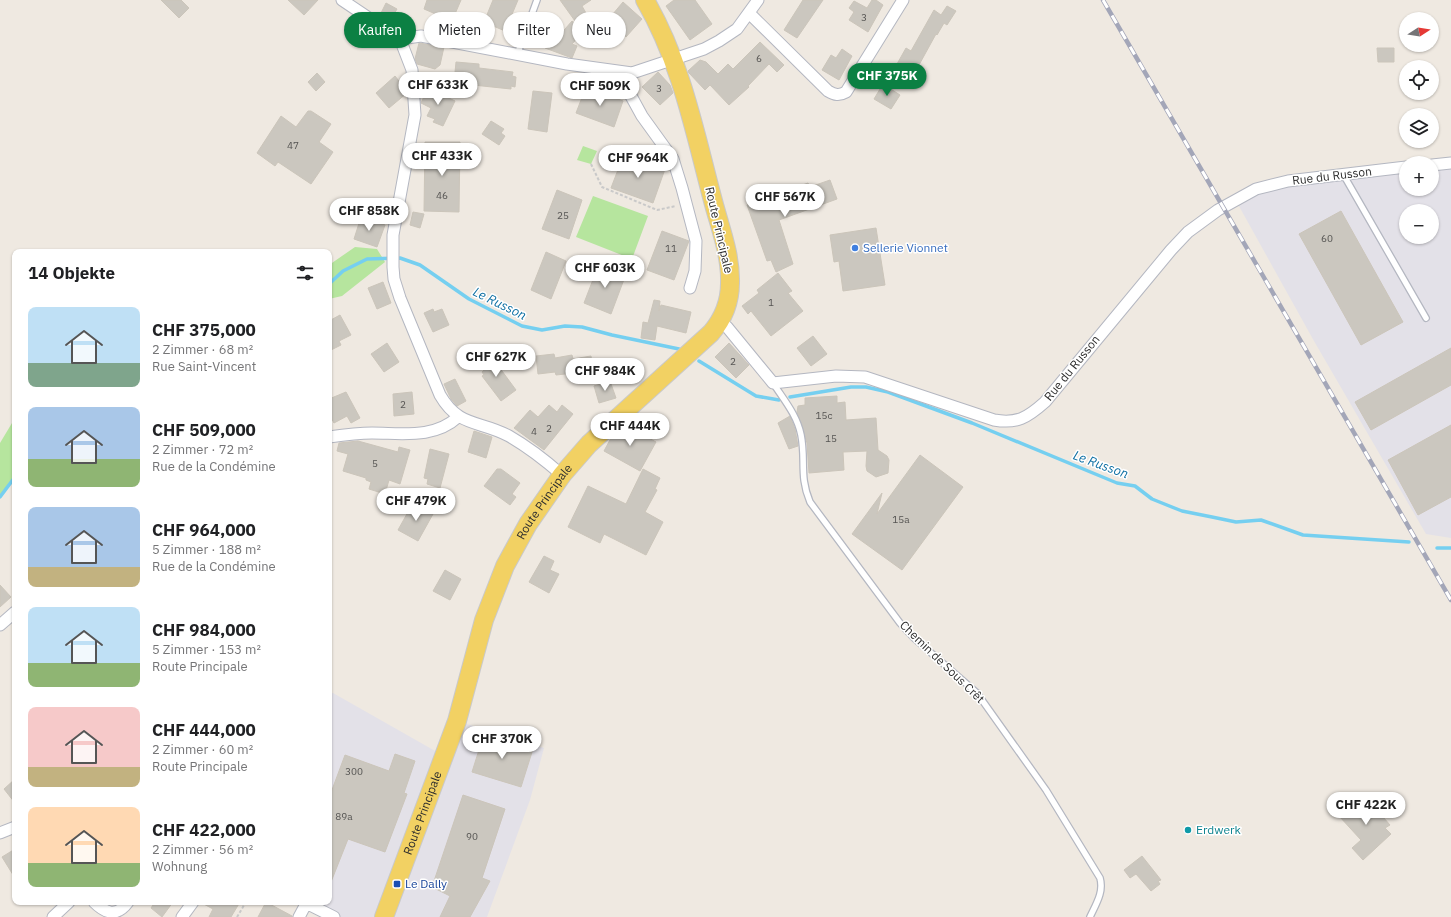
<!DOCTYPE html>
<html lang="de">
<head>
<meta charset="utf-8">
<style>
	body { margin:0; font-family:"IBM Plex Sans",sans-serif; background:#f2f2f2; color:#202124; height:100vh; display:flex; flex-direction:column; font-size:15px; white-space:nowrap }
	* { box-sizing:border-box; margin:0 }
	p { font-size:13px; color:#757577 }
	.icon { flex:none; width:22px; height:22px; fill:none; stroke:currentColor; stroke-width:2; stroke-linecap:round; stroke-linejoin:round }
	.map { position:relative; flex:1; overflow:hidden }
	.sheet { position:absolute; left:12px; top:249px; width:320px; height:656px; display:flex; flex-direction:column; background:#fff; border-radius:8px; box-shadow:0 1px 3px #0004 }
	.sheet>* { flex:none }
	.guide { position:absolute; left:344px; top:12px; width:380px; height:36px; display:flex; gap:8px }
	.needle { width:26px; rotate:78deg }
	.tools { position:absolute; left:1399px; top:12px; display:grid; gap:8px }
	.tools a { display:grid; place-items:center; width:40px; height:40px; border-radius:50%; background:#fff; box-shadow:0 1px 3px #0004; font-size:20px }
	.price { position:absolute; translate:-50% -34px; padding:0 9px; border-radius:14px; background:#fff; color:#222; font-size:13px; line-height:26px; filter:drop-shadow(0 1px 2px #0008) }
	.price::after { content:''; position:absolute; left:50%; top:24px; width:12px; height:9px; margin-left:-6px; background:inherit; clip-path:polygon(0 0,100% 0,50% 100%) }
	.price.selected { background:#0b8043; color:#fff }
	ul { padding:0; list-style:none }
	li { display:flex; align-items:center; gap:12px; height:100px; padding:0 16px }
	li span { display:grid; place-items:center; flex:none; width:112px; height:80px; border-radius:8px; color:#555 }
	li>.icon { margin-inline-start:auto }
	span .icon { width:48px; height:48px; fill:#fffc; stroke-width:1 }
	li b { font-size:17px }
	h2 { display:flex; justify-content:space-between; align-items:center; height:48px; padding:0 16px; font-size:17px }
	.pill { padding:0 14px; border-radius:18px; background:#fff; box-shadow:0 1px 3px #0004; font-size:14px; line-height:36px }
	.pill.selected { background:#0b8043; color:#fff }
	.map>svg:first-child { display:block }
	.industrial { fill:#e3e1e8; fill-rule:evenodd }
	.green { fill:#b6e59e }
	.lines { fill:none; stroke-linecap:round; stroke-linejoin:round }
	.stream { stroke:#75cff0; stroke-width:3.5 }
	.building { fill:#cbc7bf; stroke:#cbc5ba }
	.service-casing { stroke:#b4b7c1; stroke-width:8 }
	.minor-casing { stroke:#b4b7c1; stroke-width:13 }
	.primary-casing { stroke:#c9c9c9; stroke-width:20 }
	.path { stroke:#c9c9c9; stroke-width:2; stroke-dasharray:3 2; stroke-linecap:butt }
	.service { stroke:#fff; stroke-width:5.5 }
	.minor { stroke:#fff; stroke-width:11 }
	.primary { stroke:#f2d163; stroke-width:18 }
	.rail-casing { stroke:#a3a6b8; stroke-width:4.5 }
	.rail { stroke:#fff; stroke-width:3; stroke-dasharray:9; stroke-linecap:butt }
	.shop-dot { fill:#3f7fe0; stroke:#fff; stroke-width:1.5 }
	.culture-dot { fill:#0f9aa8; stroke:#fff; stroke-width:1.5 }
	.transit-dot { fill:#1a4fb4; stroke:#fff; stroke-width:1.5 }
	.labels { text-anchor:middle; stroke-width:3; stroke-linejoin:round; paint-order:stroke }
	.number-label { font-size:10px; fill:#555452 }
	.street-label { font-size:12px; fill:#2e2e2e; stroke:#fff }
	.shop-label { font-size:12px; fill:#366cbe; stroke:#fff; text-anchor:start }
	.culture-label { font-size:12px; fill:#0d838f; stroke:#fff; text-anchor:start }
	.transit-label { font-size:12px; fill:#164399; stroke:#fff; text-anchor:start }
	.water-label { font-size:13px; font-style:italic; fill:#0d6fa3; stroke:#fff }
</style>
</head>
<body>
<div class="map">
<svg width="1451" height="917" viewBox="0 0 1451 917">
	<rect width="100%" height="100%" fill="#efe9e1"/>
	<!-- industrial -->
	<path class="industrial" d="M1451 163V538L1426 534 1314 341 1235 199 1256 189 1406 167V189H1432V165ZM1406 211H1432V237H1406Z
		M333 693 444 756 457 721 544 748 530 800 487 917H334L304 902H329V694Z"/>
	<!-- green -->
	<path class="green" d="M583 146 597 151 591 164 577 160Z
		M593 196 648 216 632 259 576 237Z
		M355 247 377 249 385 262 342 296 329 299V265Z
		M15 418V476L0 497V443Z"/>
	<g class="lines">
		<!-- stream -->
		<path class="stream" d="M329 284 343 271 367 259 400 258 420 265 469 299 522 326 542 330 565 326 582 327 612 335 679 349
			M699 361 756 396 779 400
			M790 397 851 387H866L888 392 972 423 1117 483 1135 486 1152 499 1182 511 1212 517 1236 522 1261 520 1303 535 1409 542
			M0 497 15 477
			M1437 548H1451"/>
	</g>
	<!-- building -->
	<path class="building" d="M161 0H181L189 8 179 18Z
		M288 0H318L304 15Z
		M427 0H461L452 21 424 9Z
		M493 0H518L505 31 484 22Z
		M560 0H591L582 6 586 13 575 21Z
		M674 0H695L712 24 690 40 666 6Z
		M803 0H823L797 38 784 30Z
		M872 0H876L883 5 868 32 849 20 854 12 849 8 854 1 867 8Z
		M623 2 642 19 626 37 607 21Z
		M386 3 397 9 391 19 381 13Z
		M947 6 956 11 947 25 944 23 937 35 936 34 914 74 897 64 906 48 911 51 934 10 941 15Z
		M572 21 584 31 572 44 577 46 572 58 545 48 551 33 559 36Z
		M760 42 784 65 777 72 769 64 748 86 749 87 729 105 710 85 705 90 689 73 688 71 700 60 706 62 718 74 728 64 733 69Z
		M419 43 444 47 440 65 435 69 417 64 415 59Z
		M1377 48H1394V62H1378Z
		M842 49 852 56 839 80 822 70 831 55 836 58Z
		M456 62 479 64V68L513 72 512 76 516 77 515 87 511 86V89L454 83Z
		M658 72 670 85 673 93 660 105 642 87Z
		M317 73 325 82 316 91 308 82Z
		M395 76 406 90 407 93 389 108 376 93Z
		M883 84 900 95 891 109 874 99Z
		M586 87 623 101 614 127 576 113Z
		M428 88 455 101 443 126 433 122 435 119 427 116 431 108 421 103Z
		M533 91 552 93 547 132 528 129Z
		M308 111H311L331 124 319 142 333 152 311 184 278 162 275 166 257 153 281 116 296 127Z
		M491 121 504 129 501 133 505 136 499 145 482 134Z
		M425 142H460L459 212 424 211Z
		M624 154 665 169 653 203 611 188Z
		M830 180 837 199 779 220 793 264 776 272 771 260 767 261 747 205 808 183 810 187Z
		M557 190 582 200 569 239 542 229Z
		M1341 211 1403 322 1361 345 1299 234Z
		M413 212 424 214 420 228 410 225Z
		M361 217 385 225 377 247 354 239Z
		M876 228 885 285 843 291 839 261 834 262 830 235Z
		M662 231 689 241 674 280 647 270Z
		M546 252 566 261 551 299 531 290Z
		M599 264 626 274 611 314 584 303Z
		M778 273 792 291 788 293 803 311 771 336 751 311 748 314 742 306 759 293 757 290Z
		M383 282 391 303 377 309 368 288Z
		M654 300 660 301 659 311 661 305 691 312 686 333 657 326 655 340 641 338 643 322 648 323Z
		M433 309 434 312 442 309 449 325 433 332 424 313Z
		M340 315 351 335 339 341 341 345 329 351V321Z
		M813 336 827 354 811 366 797 348Z
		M387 343 399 362 384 372 371 354Z
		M729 343 749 365 736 378 715 357Z
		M1451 348V385L1371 430 1355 402Z
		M488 352 516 390 501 401 482 376 484 375 482 372 485 369 478 360Z
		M554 354 555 358 572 355 573 359 591 356 593 374 574 376V373L556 375 555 372 538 374 536 356Z
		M455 379 466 401 457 406 451 399 444 384Z
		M610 381 616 398 599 403 594 386Z
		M346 392 360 418 351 423 347 416 334 423 329 414V399Z
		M412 392 414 414 394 416 393 394Z
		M837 396V403L845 402 846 420 876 418 878 450 887 456 889 460 888 473 876 477 867 471 866 466 867 451 843 452 844 470 809 473 807 443 797 412 798 406 805 405V398Z
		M549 405 557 412 562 405 573 414 544 450 514 428 530 410 538 417Z
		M790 416 795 429 798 446 789 449 778 423Z
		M625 425 656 442 640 471 604 451 611 438Z
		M1451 425V497L1418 515 1388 460Z
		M474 431 492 437 486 458 468 452Z
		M358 441 398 452 399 447 410 450 400 484 389 480 385 494 369 489 371 482 366 480V478L343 471 348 454 337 451 339 443Z
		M430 449 449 454 440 488 427 484 428 479 424 478Z
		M920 455 963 487 902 570 852 534 882 493 877 514Z
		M497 469H501L520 483 512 494 516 497 510 505 484 486Z
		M643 469 660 478 655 489 657 490 645 512 663 522 646 555 604 534 600 543 568 527 588 486 626 504Z
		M413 503 433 514 418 541 398 530Z
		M544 556 554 561 550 570 559 574 549 593 529 582Z
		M445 570 461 579 450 600 433 591Z
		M0 585 11 597 0 607Z
		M484 734 533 749 521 787 472 772Z
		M395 754 415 761 404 793 407 794 385 852 348 839 329 887V798L345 755 389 771Z
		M15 779V803L4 789Z
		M1363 794 1390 825 1385 828 1391 834 1363 860 1352 848 1361 840 1339 816Z
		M463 795 505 809 482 878 490 881 470 917H440L450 896 432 887Z
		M15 849V878L2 857Z
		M1142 856 1161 880 1158 881 1160 884 1151 891 1136 874 1130 878 1124 870Z
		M155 902H173L162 917 151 908Z
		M200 902H240L231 917H209L213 909Z
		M266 902 292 916V917H258Z"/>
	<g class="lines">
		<!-- service casing -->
		<g class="service-casing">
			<path id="service" d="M517 55 537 0
				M1343 174 1426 318
				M773 383C784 400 797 415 801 435 806 460 799 476 810 502L900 623 914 638 977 693 1046 790 1100 878C1104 892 1096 904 1090 917"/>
		</g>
		<!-- minor casing -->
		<g class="minor-casing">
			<path id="minor" d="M342 0 400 39 412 70 415 115 393 235V267L394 279 400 298 440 395C459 428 480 420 509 436 528 447 545 460 562 475
				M749 13 828 91C835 95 839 96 846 92L903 0
				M400 39 421 36 567 64 632 73 704 49 719 41 737 29 758 0
				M621 72 625 85 642 116 673 159 682 188 696 241 695 271 690 288
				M1432 165 1451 163
				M720 322 727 327 773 383 836 376 865 377 994 420C1017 424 1027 418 1045 402L1171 250 1188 232 1218 210 1256 189 1288 181 1406 167
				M329 437C343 435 358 433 372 433 402 433 434 439 458 417
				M0 625 15 612
				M0 833 15 827
				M94 902C106 914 117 917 128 902
				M304 902 334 917
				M53 917 69 902
				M182 917 193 902
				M299 917 306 904"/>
		</g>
		<!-- primary casing -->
		<g class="primary-casing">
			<g id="primary">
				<path id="s1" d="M384 917 457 721 484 620 505 566 528 524 562 475 589 444 711 333C723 319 730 302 730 283 731 254 719 225 712 197 694 129 681 62 645 0"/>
			</g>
		</g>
		<!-- path -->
		<path class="path" d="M591 164 602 187 657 210 676 206
			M237 917 246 902"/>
		<!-- service -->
		<use href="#service" class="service"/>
		<!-- minor -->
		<use href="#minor" class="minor"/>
		<!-- primary -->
		<use href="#primary" class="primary"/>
		<!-- rail casing -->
		<g class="rail-casing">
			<path id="rail" d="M1103 0 1451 600"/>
		</g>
		<!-- rail -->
		<use href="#rail" class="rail"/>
	</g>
	<!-- markers -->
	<circle class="shop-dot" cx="855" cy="248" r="4"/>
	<circle class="culture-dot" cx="1188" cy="830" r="4"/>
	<rect class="transit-dot" x="393" y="880" width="8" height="8" rx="2"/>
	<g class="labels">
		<!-- number labels -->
		<g class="number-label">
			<text x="864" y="21">3</text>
			<text x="759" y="62">6</text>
			<text x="659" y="92">3</text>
			<text x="293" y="149">47</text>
			<text x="442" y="199">46</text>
			<text x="563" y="219">25</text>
			<text x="1327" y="242">60</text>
			<text x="671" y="252">11</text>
			<text x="771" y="306">1</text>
			<text x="733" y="365">2</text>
			<text x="403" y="408">2</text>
			<text x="824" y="419">15c</text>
			<text x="549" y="432">2</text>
			<text x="534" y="435">4</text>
			<text x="831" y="442">15</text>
			<text x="375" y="467">5</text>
			<text x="901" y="523">15a</text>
			<text x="354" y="775">300</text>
			<text x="344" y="820">89a</text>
			<text x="472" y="840">90</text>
		</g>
		<!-- street labels -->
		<g class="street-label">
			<text transform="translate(1332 176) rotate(-7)" y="4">Rue du Russon</text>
			<text transform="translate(719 230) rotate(77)" y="4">Route Principale</text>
			<text transform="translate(1072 368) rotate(-51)" y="4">Rue du Russon</text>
			<text dy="4" stroke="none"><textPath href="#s1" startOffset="447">Route Principale</textPath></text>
			<text transform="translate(942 662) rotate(44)" y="4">Chemin de Sous Crêt</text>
			<text dy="4" stroke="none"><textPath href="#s1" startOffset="111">Route Principale</textPath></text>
		</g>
		<!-- shop labels -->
		<g class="shop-label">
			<text x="863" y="252">Sellerie Vionnet</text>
		</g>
		<!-- culture labels -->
		<g class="culture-label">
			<text x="1196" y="834">Erdwerk</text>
		</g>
		<!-- transit labels -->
		<g class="transit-label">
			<text x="405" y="888">Le Dally</text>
		</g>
		<!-- water labels -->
		<g class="water-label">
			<text transform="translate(500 303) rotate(26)" y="5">Le Russon</text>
			<text transform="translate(1101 464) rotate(20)" y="5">Le Russon</text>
		</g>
	</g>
</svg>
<div class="tools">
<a><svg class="needle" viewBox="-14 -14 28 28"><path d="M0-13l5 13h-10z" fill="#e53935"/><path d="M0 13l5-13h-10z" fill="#757577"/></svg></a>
<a><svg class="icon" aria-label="locate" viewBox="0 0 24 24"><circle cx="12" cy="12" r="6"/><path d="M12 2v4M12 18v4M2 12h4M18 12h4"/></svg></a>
<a><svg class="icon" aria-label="layers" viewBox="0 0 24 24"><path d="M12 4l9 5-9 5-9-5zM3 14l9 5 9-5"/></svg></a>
<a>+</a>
<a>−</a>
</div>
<b class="price selected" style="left:887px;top:97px">CHF 375K</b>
<b class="price" style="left:438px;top:106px">CHF 633K</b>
<b class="price" style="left:600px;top:107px">CHF 509K</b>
<b class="price" style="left:442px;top:177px">CHF 433K</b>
<b class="price" style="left:638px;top:179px">CHF 964K</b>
<b class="price" style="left:785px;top:218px">CHF 567K</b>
<b class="price" style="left:369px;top:232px">CHF 858K</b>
<b class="price" style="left:605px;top:289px">CHF 603K</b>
<b class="price" style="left:496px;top:378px">CHF 627K</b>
<b class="price" style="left:605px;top:392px">CHF 984K</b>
<b class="price" style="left:630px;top:447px">CHF 444K</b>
<b class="price" style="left:416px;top:522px">CHF 479K</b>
<b class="price" style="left:502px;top:760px">CHF 370K</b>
<b class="price" style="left:1366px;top:826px">CHF 422K</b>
<div class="guide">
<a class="pill selected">Kaufen</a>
<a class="pill">Mieten</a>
<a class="pill">Filter</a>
<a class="pill">Neu</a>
</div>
<section class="sheet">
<h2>14 Objekte<svg class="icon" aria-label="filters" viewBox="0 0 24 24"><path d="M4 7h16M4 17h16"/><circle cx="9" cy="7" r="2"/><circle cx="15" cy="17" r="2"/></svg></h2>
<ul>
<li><span style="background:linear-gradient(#bfe0f5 70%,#7fa58c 0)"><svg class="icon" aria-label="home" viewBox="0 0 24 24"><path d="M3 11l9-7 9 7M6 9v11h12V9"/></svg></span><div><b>CHF 375,000</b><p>2 Zimmer · 68 m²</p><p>Rue Saint-Vincent</p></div></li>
<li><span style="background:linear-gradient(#a9c7e8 65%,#8fb573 0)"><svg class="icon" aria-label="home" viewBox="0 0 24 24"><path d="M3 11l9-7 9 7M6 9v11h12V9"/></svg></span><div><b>CHF 509,000</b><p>2 Zimmer · 72 m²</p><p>Rue de la Condémine</p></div></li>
<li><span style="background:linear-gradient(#a9c7e8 75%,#c2b280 0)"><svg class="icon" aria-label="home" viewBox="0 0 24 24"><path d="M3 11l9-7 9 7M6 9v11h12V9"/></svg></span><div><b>CHF 964,000</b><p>5 Zimmer · 188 m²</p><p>Rue de la Condémine</p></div></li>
<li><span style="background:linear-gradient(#bfe0f5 70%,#8fb573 0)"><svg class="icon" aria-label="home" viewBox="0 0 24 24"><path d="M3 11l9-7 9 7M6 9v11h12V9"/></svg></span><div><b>CHF 984,000</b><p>5 Zimmer · 153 m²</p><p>Route Principale</p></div></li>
<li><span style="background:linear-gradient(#f6c9c9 75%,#c2b280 0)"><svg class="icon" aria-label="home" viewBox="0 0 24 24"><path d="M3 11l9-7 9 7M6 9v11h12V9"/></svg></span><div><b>CHF 444,000</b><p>2 Zimmer · 60 m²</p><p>Route Principale</p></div></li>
<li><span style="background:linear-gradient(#ffd9b3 70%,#8fb573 0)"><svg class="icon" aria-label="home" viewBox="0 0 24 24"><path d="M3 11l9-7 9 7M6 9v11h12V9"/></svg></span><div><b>CHF 422,000</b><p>2 Zimmer · 56 m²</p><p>Wohnung</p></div></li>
</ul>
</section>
</div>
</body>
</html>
